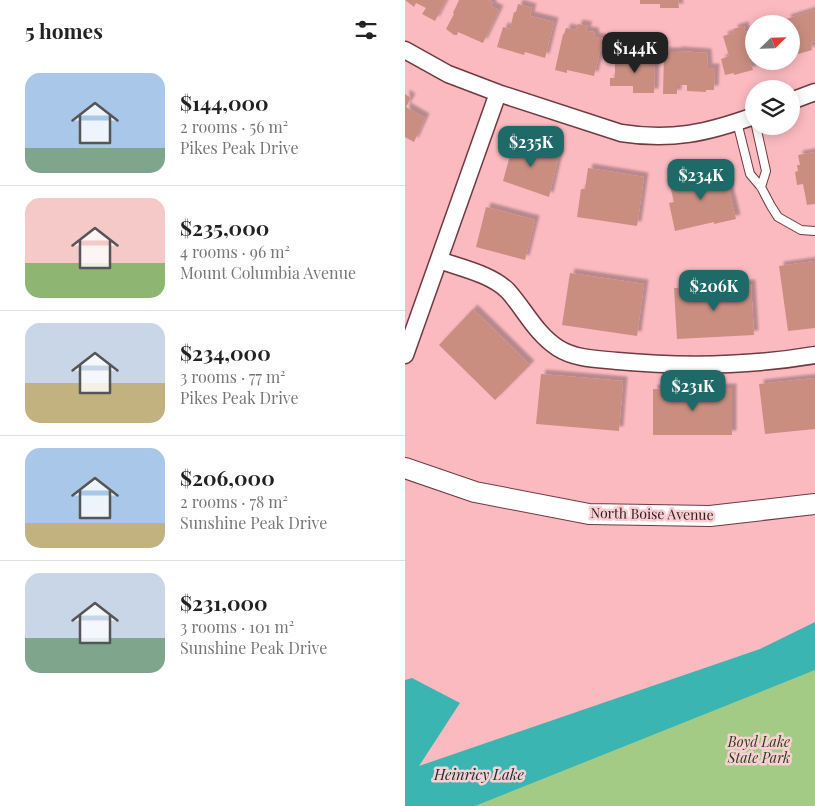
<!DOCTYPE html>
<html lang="en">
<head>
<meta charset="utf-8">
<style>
	body { margin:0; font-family:"Playfair Display",serif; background:#f2f2f2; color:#222; height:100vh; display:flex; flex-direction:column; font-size:19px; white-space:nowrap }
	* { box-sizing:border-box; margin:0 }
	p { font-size:16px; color:#767676 }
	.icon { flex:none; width:28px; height:28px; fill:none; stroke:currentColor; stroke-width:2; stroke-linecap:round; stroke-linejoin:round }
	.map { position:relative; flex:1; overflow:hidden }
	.panel { display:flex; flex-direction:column; background:#fff; width:405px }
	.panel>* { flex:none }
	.needle { width:32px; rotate:67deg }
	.fabs { position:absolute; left:340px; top:15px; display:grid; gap:10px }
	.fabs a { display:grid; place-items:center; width:55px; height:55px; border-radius:50%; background:#fff; box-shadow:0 2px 12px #0003; font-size:25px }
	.price { position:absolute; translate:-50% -42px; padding:0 11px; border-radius:10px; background:#1d6a68; color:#fff; font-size:16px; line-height:32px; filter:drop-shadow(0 1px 2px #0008) }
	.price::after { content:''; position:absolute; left:50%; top:30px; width:15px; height:11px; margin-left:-8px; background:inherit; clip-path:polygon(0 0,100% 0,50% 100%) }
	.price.on { background:#222; color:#fff }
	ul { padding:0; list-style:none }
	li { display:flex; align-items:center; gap:15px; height:125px; padding:0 25px }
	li+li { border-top:1px solid #e0e0e0 }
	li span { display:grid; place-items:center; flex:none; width:140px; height:100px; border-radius:15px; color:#555 }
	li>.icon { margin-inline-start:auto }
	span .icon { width:60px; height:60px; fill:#fffc; stroke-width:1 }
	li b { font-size:21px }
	h2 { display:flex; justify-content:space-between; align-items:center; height:60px; padding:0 25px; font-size:21px }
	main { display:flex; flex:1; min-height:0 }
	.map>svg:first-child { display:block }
	.green { fill:#a4cb86 }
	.water { fill:#3bb5b2 }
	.building { fill:#ca8e81; filter:url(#shadow) }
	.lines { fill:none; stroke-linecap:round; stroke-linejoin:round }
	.service-casing { stroke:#703a41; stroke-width:10 }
	.minor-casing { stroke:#703a41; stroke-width:19 }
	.tertiary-casing { stroke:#703a41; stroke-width:22 }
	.service { stroke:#fff; stroke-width:8 }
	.minor { stroke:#fff; stroke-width:16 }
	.tertiary { stroke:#fff; stroke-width:20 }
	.labels { text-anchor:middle; stroke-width:5; stroke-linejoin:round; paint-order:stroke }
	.street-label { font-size:14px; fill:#321a1d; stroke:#f8cfd2 }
	.park-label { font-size:14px; font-style:italic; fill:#293d18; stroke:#f8cfd2 }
	.water-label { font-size:15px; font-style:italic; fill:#142f2e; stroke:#f8cfd2 }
</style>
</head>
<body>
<main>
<section class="panel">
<h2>5 homes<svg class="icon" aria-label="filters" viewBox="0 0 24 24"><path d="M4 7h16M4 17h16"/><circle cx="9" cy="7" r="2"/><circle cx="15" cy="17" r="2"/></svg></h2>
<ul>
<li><span style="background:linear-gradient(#a9c7e8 75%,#7fa58c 0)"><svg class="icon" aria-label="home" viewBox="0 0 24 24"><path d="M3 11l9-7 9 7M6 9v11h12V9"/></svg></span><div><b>$144,000</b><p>2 rooms · 56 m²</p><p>Pikes Peak Drive</p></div></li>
<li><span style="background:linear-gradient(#f6c9c9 65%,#8fb573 0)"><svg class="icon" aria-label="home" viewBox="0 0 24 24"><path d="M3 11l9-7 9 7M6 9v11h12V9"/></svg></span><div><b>$235,000</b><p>4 rooms · 96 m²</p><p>Mount Columbia Avenue</p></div></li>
<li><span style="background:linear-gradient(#c9d6e8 60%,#c2b280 0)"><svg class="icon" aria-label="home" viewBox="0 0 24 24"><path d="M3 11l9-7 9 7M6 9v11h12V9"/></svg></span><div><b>$234,000</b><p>3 rooms · 77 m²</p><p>Pikes Peak Drive</p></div></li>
<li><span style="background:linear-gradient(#a9c7e8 75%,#c2b280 0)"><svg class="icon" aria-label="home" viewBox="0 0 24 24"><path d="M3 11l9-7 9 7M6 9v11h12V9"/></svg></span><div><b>$206,000</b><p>2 rooms · 78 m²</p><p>Sunshine Peak Drive</p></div></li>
<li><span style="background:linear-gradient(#c9d6e8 65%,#7fa58c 0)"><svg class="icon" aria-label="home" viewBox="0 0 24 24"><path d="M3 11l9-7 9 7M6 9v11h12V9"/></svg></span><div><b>$231,000</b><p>3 rooms · 101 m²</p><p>Sunshine Peak Drive</p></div></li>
</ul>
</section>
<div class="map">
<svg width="410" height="806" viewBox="0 0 410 806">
	<defs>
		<filter id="shadow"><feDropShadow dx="4.5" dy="-4.5" stdDeviation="1" flood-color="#0004"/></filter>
	</defs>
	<rect width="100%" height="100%" fill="#fbbac0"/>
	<!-- green -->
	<path class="green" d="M410 667V806H69Z"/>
	<!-- water -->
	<path class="water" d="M410 622V670L70 806H0V680L7 678 55 703 14 766 355 649Z"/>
	<!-- building -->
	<path class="building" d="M0 0H41L30 21 17 14 21 8 11 3 9 7Z
		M54 0H83L88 2 86 6 94 10 78 43 53 32 52 35H49L41 29 49 14 48 13Z
		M235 0H273L274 8H255V4H235Z
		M113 4 127 8 125 16 149 22 140 58 120 52 119 55 92 47 98 27 105 29 109 12H111Z
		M410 10V41L406 43 407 50 390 55 389 52 386 53V24H383L381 19Z
		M173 24 183 26 181 31 189 32 190 37 198 39 189 76 162 70V73L150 70 158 34H159L161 28 171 30Z
		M339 26 340 32 349 29V61L345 62 348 70 329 75V73L320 75 316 59 324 56 318 36 329 33 328 29Z
		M272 51 302 53 303 68H310L309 90H301V92L282 91V85H272V94H258L259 52H272Z
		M224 53H241L242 63H250L249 93H228V86H205V78H210V60H224Z
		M0 94 6 98 1 107 20 118 9 142 0 137Z
		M109 141 154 154 144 197 98 181Z
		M410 152V204L402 205 398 184 392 185 390 172 393 171 392 165H395L393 155Z
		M183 168 239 177 232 226 172 217 176 189H180Z
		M319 171 331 219 309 224V222L270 231 264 203 269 202 264 182Z
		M81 207 130 220 120 260 71 247Z
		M410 261V328L383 331 374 266Z
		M165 273 239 284 232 336 157 325Z
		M346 284 349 335 272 339 269 288Z
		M68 309 125 365 90 400 34 345Z
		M136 374 218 381 214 431 131 424Z
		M410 378V429L360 434 354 384Z
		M327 388V435H248V389Z"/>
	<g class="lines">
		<!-- service casing -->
		<g class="service-casing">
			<path id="service" d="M332 122 345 174 356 187 366 206 373 217 396 230 410 231
				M351 126 361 171 356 187"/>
		</g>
		<!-- minor casing -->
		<g class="minor-casing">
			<path id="minor" d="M0 50 43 74 93 93 216 133C266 141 302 133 349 116
				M386 101 410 92
				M34 260C56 268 86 274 103 291 120 310 131 334 153 348 170 359 193 359 212 361 278 367 345 366 410 355
				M0 355 93 93"/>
		</g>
		<!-- tertiary casing -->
		<g class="tertiary-casing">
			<path id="tertiary" d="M0 468 70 492 184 514 305 516 410 504"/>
		</g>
		<!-- service -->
		<use href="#service" class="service"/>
		<!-- minor -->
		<use href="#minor" class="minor"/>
		<!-- tertiary -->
		<use href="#tertiary" class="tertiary"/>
	</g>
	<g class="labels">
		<!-- street labels -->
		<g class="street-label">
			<text transform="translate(247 514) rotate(1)" y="5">North Boise Avenue</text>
		</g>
		<!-- park labels -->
		<g class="park-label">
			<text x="354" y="747">Boyd Lake<tspan x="354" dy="16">State Park</tspan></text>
		</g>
		<!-- water labels -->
		<g class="water-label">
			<text x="74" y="780">Heinricy Lake</text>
		</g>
	</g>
</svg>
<div class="fabs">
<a><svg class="needle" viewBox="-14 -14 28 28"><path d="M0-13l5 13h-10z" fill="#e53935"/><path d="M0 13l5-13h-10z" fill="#767676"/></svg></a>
<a><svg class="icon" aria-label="layers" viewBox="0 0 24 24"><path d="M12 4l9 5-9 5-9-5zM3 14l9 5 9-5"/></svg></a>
</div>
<b class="price on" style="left:230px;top:74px">$144K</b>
<b class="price" style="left:126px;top:168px">$235K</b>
<b class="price" style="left:296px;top:201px">$234K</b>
<b class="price" style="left:309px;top:312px">$206K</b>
<b class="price" style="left:288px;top:412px">$231K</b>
</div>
</main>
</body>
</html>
